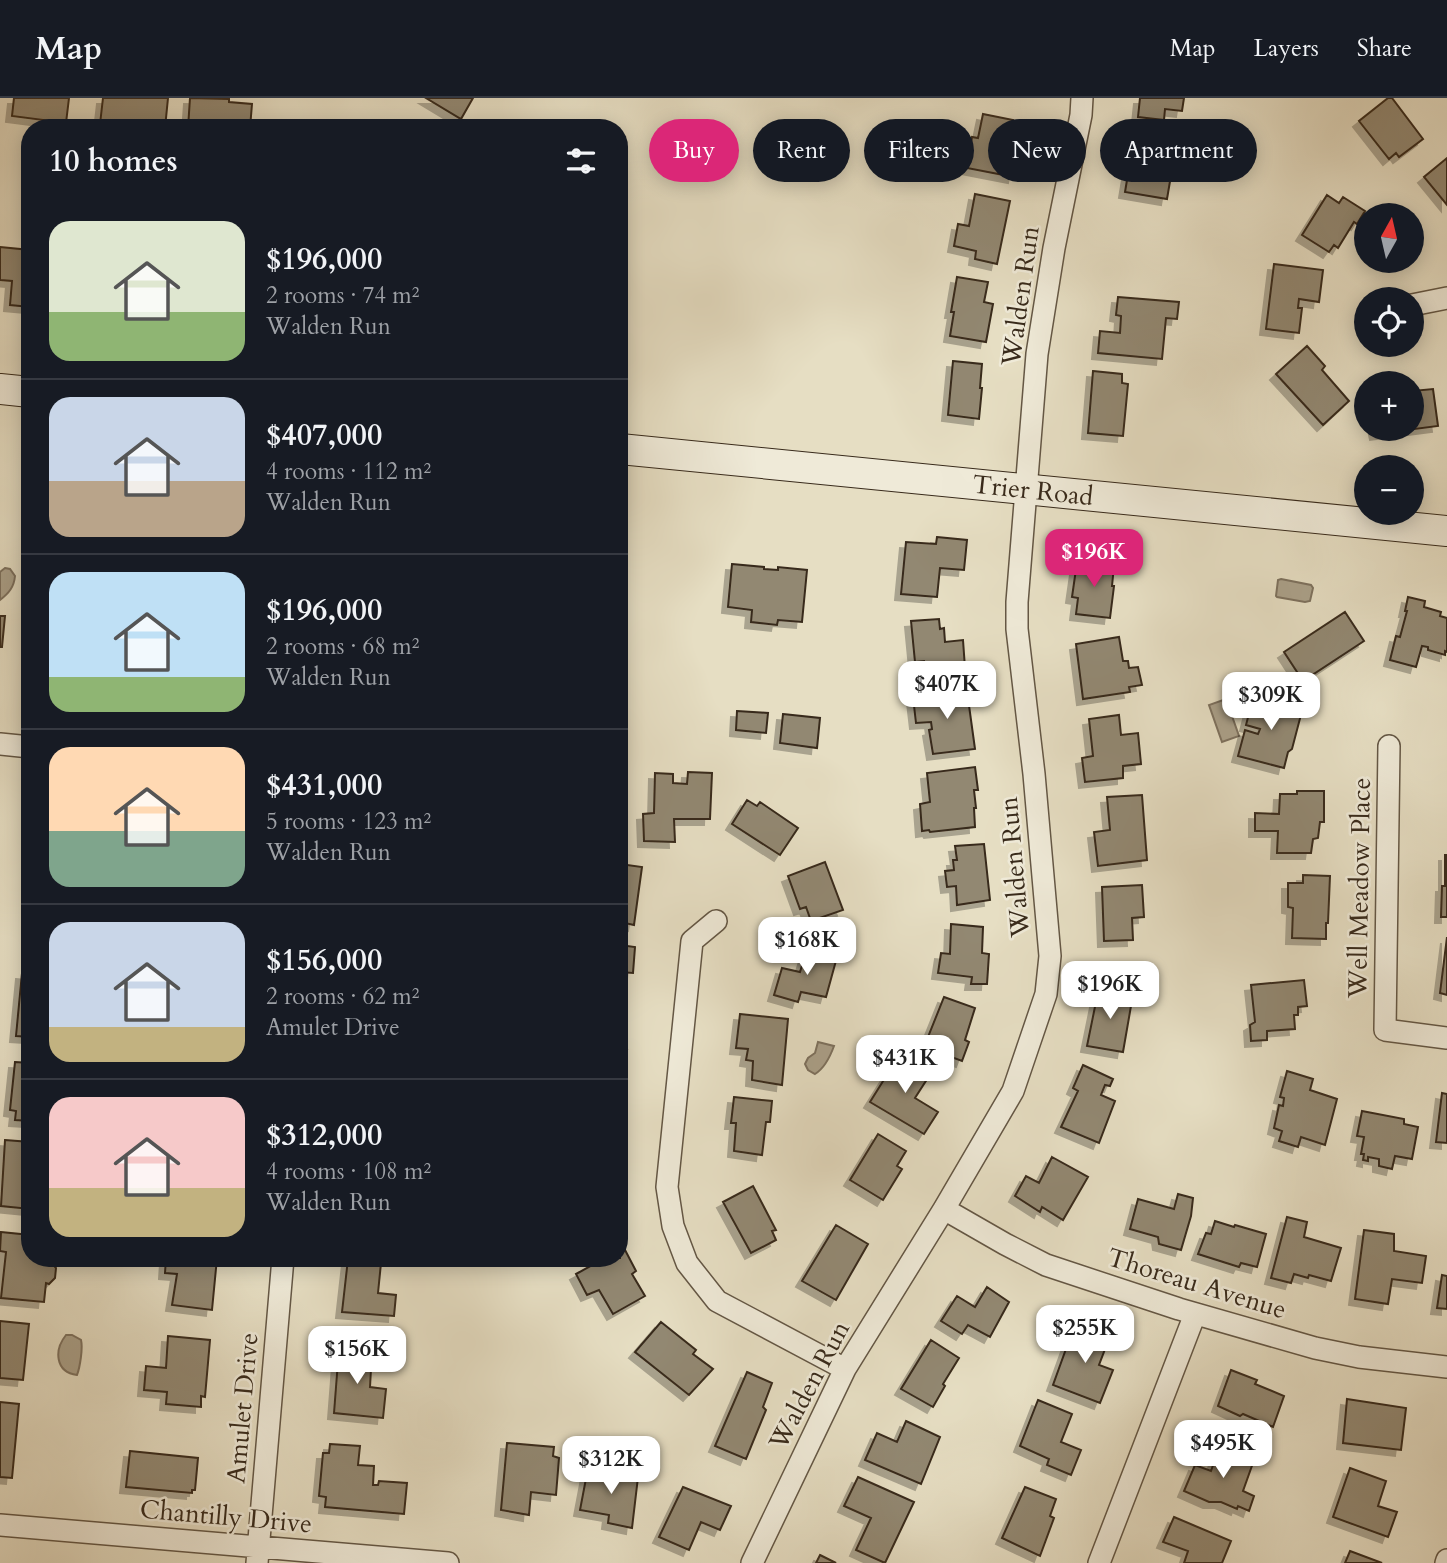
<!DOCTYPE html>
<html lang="en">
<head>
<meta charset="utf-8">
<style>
	body { margin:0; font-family:Cardo,serif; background:#242831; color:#f1f3f6; height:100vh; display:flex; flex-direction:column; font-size:26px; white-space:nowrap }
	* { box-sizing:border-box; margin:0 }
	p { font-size:23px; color:#9ea1a6 }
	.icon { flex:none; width:38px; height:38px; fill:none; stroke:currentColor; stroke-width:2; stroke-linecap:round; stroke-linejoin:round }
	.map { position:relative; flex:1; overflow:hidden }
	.side { position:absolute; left:21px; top:21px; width:607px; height:1148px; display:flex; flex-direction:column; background:#171b24; border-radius:28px; box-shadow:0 4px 18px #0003 }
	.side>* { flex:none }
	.banner { position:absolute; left:649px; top:21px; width:665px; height:63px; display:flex; gap:14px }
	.needle { width:46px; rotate:8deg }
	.tools { position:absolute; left:1354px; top:105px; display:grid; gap:14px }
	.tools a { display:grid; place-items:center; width:70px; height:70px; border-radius:50%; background:#171b24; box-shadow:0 4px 18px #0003; font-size:35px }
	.price { position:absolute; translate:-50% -60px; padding:0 16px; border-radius:14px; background:#fff; color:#222; font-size:23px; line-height:46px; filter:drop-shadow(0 2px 4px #0008) }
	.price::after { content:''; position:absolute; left:50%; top:42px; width:21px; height:16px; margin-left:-10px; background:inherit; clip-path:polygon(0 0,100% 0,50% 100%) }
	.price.selected { background:#db2777; color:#fff }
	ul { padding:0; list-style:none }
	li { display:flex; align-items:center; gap:21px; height:175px; padding:0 28px }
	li+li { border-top:2px solid #363941 }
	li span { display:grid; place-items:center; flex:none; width:196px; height:140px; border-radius:21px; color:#555 }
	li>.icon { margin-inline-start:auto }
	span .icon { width:84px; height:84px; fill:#fffc; stroke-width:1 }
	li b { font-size:30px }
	h2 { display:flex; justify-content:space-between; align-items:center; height:84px; padding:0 28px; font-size:30px }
	.tag { padding:0 24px; border-radius:32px; background:#171b24; box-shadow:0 4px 18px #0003; font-size:24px; line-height:63px }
	.tag.selected { background:#db2777; color:#fff }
	header { display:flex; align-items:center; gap:42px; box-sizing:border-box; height:98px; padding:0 35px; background:#171b24; border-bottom:2px solid #363941 }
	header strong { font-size:33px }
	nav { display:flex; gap:38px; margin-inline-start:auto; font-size:24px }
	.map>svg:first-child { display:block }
	.water { fill:#aba18a; stroke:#7d715e; stroke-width:2 }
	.building { fill:#928872; stroke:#382a1b; stroke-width:2; filter:url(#shadow) }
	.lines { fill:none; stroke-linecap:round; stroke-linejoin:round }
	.street-casing { stroke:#645745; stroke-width:24 }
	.secondary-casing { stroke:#382a1b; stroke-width:32 }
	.street { stroke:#efead8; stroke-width:21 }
	.secondary { stroke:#efead8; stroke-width:30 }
	.labels { text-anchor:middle; stroke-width:5; stroke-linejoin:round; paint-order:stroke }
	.street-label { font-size:26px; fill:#382a1b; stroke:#efead8 }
</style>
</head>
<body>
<header>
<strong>Map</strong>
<nav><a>Map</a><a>Layers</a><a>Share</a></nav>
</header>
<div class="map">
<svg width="1447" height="1465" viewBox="0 0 1447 1465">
	<defs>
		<filter id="shadow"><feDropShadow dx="-6" dy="6" stdDeviation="0" flood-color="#0004"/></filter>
	</defs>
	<rect width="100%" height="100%" fill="#e6dec3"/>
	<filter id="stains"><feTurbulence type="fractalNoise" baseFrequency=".00286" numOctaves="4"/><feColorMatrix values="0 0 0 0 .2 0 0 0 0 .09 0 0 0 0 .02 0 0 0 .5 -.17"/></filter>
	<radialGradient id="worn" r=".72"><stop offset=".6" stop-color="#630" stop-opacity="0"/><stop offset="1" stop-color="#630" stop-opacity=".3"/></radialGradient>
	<!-- water -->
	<path class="water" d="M5 470 10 471 15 478C14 489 9 495 0 502V474Z
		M1281 481 1311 487 1313 490 1310 503 1305 504 1277 499 1276 498 1278 482Z
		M1226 601 1239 638 1222 644 1209 607Z
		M818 944 834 948C830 959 825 970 815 976L808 972 805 966 808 960 815 955Z
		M66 1237H72L81 1242C83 1250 80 1269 77 1277 55 1274 54 1252 66 1237Z"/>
	<!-- building -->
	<path class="building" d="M14 0H69L66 25 12 18Z
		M103 0H168L165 30H135L100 26Z
		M190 0 229 1V4L252 6 250 30H188Z
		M426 0H473L461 21Z
		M1140 0H1184L1182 13 1165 11 1164 22 1138 19Z
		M1388 0H1392L1423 41 1399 59 1396 55 1389 61 1359 23Z
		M983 16 1013 22 1008 47 1020 49 1014 79 967 70 972 39 978 40Z
		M1144 42 1176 48 1167 101 1125 94 1129 70 1139 71Z
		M1447 60V107L1424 79Z
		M975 96 1010 103 997 166 975 161 976 153 954 148 958 126 969 128Z
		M1327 97 1339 105 1343 99 1365 113 1357 126 1354 124 1338 150 1334 147 1329 154 1302 137Z
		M0 149 30 152V209L10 207 12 183 0 182Z
		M1274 166 1323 172 1319 204 1299 201 1298 210H1302L1299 235 1266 231Z
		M957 179 988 184 984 204 993 206 986 244 950 238 954 214H951Z
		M1118 199 1179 204 1177 221 1166 220 1162 261 1098 255 1100 233 1120 235 1121 218 1116 217Z
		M1307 248 1325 268 1322 272 1349 303 1323 327 1276 276Z
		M953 263 982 266 980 290H982L979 321 948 317Z
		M1093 273 1122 276V285L1128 286 1123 338 1088 335Z
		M1412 287 1413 293 1433 291 1438 328 1376 336 1375 331H1412Z
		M937 439 967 442 964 472 940 470 937 499 901 496 906 444 936 446Z
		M1077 464 1114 468 1112 488H1114L1110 520 1076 516 1078 500 1072 499Z
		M732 466 764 469V471L778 472V469L807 472 802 524 778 522 777 527 751 524 752 512 728 509Z
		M1408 499 1425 503 1424 509 1441 514 1440 518 1447 520V554L1445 553V557L1428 552V549L1422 548 1416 569 1390 562 1396 538 1400 539 1407 513H1405Z
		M1345 514 1364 543 1303 583 1284 554Z
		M0 518H5L2 549H0Z
		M939 521 940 531 944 530 945 544 963 542 965 570 925 574 924 563 915 564 911 523Z
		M1119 539 1123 563H1128L1129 570 1138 569 1142 587 1129 589 1130 594 1083 601 1076 546Z
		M967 593 975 651 933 656 929 632 932 631 931 624 916 625 913 599Z
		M1253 600 1272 605 1278 602 1303 609 1292 651 1288 654 1284 670 1238 658 1245 632 1258 636 1260 631 1246 627Z
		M737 613 768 615 766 635 736 632Z
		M783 616 820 620 817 650 780 645Z
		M1119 617 1121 637 1138 635 1141 666 1123 668V680L1085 684 1082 660 1093 658 1089 621Z
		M620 651 625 652 622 665 620 664Z
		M975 669 978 692H974L976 710H974L975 729 930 734 929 732 922 733 920 706 930 704 927 675Z
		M688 674 712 675 710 721H674L675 744 644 743 643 716 654 715 655 675 673 676V685L687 686Z
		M1297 693H1324V724H1320L1318 740 1313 741 1311 755H1277L1278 733H1255V715L1279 716 1280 696H1297Z
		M1142 697 1147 762 1098 768 1094 734 1110 732 1107 699Z
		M747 702 757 708 760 704 798 730 780 757 732 726Z
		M984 746 990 802 957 807 956 788 947 789 945 773 954 772 953 762H957L955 748Z
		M1445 757H1447V819H1441L1442 788H1445Z
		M825 764 843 812 811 823 806 809 800 811 788 778Z
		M620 766 642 769 634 827 620 824Z
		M1303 777 1330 778 1328 825H1326V841L1292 840 1293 810 1288 809V785H1303Z
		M1142 787 1144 819 1132 820 1133 842 1104 843 1102 789Z
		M951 826 983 829 982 855 989 856 987 886H971L972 879 938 875 941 855 950 856Z
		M1447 839V897L1440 895Z
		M620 847 635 849 633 875 620 874V875Z
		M807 851 837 859 826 899 801 894 798 904 774 897 782 870 800 874Z
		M22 875 30 876V939L16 938Z
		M1304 882 1307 908 1298 909V917H1294L1295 931 1267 933V942L1251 943 1250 927 1255 924 1251 887Z
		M1099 889 1126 894 1125 906 1131 908 1123 954 1087 948Z
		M944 899 975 910 965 942 969 944 962 963 924 949Z
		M740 916 788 921 782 987 752 982 753 963 746 962 748 951 736 950Z
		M620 952H627L623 978H620Z
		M900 956 931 975 915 1000 938 1014 924 1036 870 1004Z
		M15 964 30 965V1023L15 1022 16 1013 10 1012Z
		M1083 967 1113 981 1110 988 1105 987 1101 997 1115 1003 1099 1045 1061 1029 1078 993 1073 990Z
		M1287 973 1313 981 1310 992 1337 1001 1325 1047 1301 1039 1298 1049 1279 1043 1282 1033 1274 1030 1279 1007 1283 1008 1284 1000 1280 999Z
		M1442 995 1447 996V1045L1436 1044Z
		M734 999 772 1003 770 1024H766L762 1057 734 1053 736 1025H731Z
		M1362 1013 1404 1021V1026L1418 1029 1412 1061 1395 1058 1392 1071 1379 1068V1061L1368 1059V1063L1363 1062 1364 1056H1361L1364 1039 1357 1038Z
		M878 1036 906 1053 897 1068 902 1071 883 1102 850 1082Z
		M5 1042 30 1044V1111L1 1108Z
		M1052 1059 1088 1079 1063 1122 1042 1109 1040 1114 1015 1098 1026 1078 1039 1085Z
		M753 1088 776 1132 772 1133 776 1142 751 1155 723 1104Z
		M1178 1096 1193 1100 1191 1118 1181 1152 1159 1146 1158 1139 1130 1131 1138 1101 1174 1111Z
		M1287 1119 1307 1124 1304 1139 1341 1150 1331 1183 1309 1177 1308 1180 1294 1176 1291 1185 1271 1180Z
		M1215 1123 1234 1129 1235 1127 1266 1136 1257 1169 1241 1165 1239 1169 1198 1156 1206 1135 1211 1136Z
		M836 1127 868 1146 836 1202 802 1183Z
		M1364 1132 1394 1136V1153L1426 1158 1422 1185 1392 1181 1388 1206 1355 1201Z
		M1 1134 30 1137V1160H38L39 1162 51 1164 56 1170 55 1180 49 1186 46 1185 44 1204 1 1200 6 1154 0 1153Z
		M624 1150 636 1173 632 1176 645 1198 613 1216 599 1192 587 1197 576 1176 605 1160H620V1153Z
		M166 1160H217L212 1212 172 1207 177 1176 165 1175Z
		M348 1161 381 1165 378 1195 396 1197 394 1218 342 1214Z
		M1442 1177 1447 1178V1211L1437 1210Z
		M987 1189 1009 1204 990 1239 968 1227 962 1236 941 1223 957 1198 975 1209Z
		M0 1223 29 1226 23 1282 0 1280Z
		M661 1224 696 1252 693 1256 713 1271 689 1297 635 1254Z
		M1075 1226 1110 1238 1099 1267 1113 1272 1100 1305 1053 1287Z
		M168 1238 210 1242 205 1299 201 1298V1309L166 1306 167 1294 144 1292 146 1268 166 1270Z
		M931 1242 959 1260 943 1286 945 1288 933 1309 901 1291Z
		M339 1250 372 1253 370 1289 386 1291 383 1320 334 1315Z
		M1231 1272 1257 1282 1255 1286 1284 1298 1273 1329 1243 1316 1240 1318 1218 1308Z
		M747 1274 772 1285 763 1309 766 1312 746 1361 715 1348Z
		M1347 1301 1406 1310 1401 1352 1343 1345Z
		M1038 1302 1072 1316 1061 1344 1081 1352 1071 1377 1047 1367 1049 1361 1020 1348Z
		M0 1304 19 1306 12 1380 0 1379Z
		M906 1323 940 1339 921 1386 865 1362 877 1335 897 1344Z
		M507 1345 554 1349 553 1358 559 1360 556 1397 531 1394 529 1417 501 1412Z
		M330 1346 360 1348 358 1367 374 1368 373 1387H378L379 1383 407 1385 404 1416 325 1409 326 1399 319 1398 323 1355H329Z
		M1220 1347 1254 1362 1243 1393 1254 1398 1249 1413 1238 1408 1237 1411 1221 1404H1209L1184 1393 1195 1367 1211 1373Z
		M130 1353 198 1360 195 1392H192V1395L126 1389Z
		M588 1370 638 1379 632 1430 608 1425 609 1417 580 1412Z
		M1350 1370 1386 1383 1378 1408 1397 1414 1388 1439 1333 1419Z
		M858 1379 914 1404 885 1465 856 1452 871 1420 844 1408Z
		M683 1389 731 1408 720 1432 701 1424 689 1452 659 1439Z
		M1025 1389 1056 1401 1050 1418 1054 1420 1040 1458 1002 1440Z
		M1174 1419 1231 1443 1222 1465H1184L1188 1453 1163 1444Z
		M1350 1453 1382 1465H1345Z
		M820 1457 836 1465H816Z"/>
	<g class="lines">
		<!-- street casing -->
		<g class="street-casing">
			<path id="street" d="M1412 207 1447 200
				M0 646 30 649
				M1389 648 1385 932 1447 940
				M716 823 692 843 667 1089 673 1128 687 1165 717 1203 845 1271
				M944 1111 1005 1146 1046 1167 1179 1211 1315 1250 1359 1259 1447 1269
				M0 1427 448 1465
				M257 1465 283 1160
				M752 1465 845 1271 944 1111 1013 993 1046 896 1050 858 1034 676 1017 531V504L1037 256 1054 150 1081 17 1082 0
				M1099 1465 1195 1216
				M1446 1465 1447 1462"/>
		</g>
		<!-- secondary casing -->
		<g class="secondary-casing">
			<path id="secondary" d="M0 291 30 294
				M620 351 1447 433"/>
		</g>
		<!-- street -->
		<use href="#street" class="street"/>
		<!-- secondary -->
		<use href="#secondary" class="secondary"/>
	</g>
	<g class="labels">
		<!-- street labels -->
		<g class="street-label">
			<text transform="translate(1020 198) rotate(-82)" y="9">Walden Run</text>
			<text transform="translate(1033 392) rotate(6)" y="9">Trier Road</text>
			<text transform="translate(1014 769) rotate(-95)" y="9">Walden Run</text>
			<text transform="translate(1359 790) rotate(-89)" y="9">Well Meadow Place</text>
			<text transform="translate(1197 1185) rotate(17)" y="9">Thoreau Avenue</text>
			<text transform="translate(809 1287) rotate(-62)" y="9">Walden Run</text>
			<text transform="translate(242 1310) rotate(-85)" y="9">Amulet Drive</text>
			<text transform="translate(226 1418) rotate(5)" y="9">Chantilly Drive</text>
		</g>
	</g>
	<rect width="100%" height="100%" filter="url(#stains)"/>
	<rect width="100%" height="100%" fill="url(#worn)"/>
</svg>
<div class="tools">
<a><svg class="needle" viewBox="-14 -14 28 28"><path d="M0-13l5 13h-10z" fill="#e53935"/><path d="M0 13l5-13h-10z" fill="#9ea1a6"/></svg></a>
<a><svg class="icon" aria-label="locate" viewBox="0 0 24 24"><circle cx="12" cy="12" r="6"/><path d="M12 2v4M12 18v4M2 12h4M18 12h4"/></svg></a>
<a>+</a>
<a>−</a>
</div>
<b class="price selected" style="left:1094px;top:491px">$196K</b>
<b class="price" style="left:947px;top:623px">$407K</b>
<b class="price" style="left:1271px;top:634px">$309K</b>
<b class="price" style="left:807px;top:879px">$168K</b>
<b class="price" style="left:1110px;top:923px">$196K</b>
<b class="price" style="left:905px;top:997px">$431K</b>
<b class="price" style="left:1085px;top:1267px">$255K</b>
<b class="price" style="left:357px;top:1288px">$156K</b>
<b class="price" style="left:1223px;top:1382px">$495K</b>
<b class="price" style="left:611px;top:1398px">$312K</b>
<div class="banner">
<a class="tag selected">Buy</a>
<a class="tag">Rent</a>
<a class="tag">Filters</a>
<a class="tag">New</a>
<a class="tag">Apartment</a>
</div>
<section class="side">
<h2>10 homes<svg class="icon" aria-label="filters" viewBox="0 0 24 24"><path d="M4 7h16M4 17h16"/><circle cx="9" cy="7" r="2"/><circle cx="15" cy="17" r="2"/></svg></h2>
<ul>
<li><span style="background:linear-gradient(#dfe7d0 65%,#8fb573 0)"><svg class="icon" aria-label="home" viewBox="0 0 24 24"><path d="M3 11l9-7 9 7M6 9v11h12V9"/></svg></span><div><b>$196,000</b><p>2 rooms · 74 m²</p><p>Walden Run</p></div></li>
<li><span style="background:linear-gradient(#c9d6e8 60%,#b9a48a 0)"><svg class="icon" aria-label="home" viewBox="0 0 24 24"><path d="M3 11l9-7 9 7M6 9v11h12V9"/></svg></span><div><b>$407,000</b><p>4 rooms · 112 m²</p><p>Walden Run</p></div></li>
<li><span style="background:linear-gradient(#bfe0f5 75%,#8fb573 0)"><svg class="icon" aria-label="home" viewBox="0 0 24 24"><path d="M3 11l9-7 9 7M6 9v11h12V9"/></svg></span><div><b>$196,000</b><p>2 rooms · 68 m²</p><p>Walden Run</p></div></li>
<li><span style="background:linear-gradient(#ffd9b3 60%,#7fa58c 0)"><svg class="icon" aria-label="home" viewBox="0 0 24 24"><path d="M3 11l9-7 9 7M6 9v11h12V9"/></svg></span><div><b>$431,000</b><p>5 rooms · 123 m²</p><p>Walden Run</p></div></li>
<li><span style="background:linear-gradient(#c9d6e8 75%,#c2b280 0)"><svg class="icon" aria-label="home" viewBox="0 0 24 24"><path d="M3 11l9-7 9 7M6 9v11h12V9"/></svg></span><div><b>$156,000</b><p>2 rooms · 62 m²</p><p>Amulet Drive</p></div></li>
<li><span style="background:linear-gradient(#f6c9c9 65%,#c2b280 0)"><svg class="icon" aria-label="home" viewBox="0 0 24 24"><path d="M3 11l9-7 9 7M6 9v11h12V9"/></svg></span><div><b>$312,000</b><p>4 rooms · 108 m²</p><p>Walden Run</p></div></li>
</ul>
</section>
</div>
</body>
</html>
